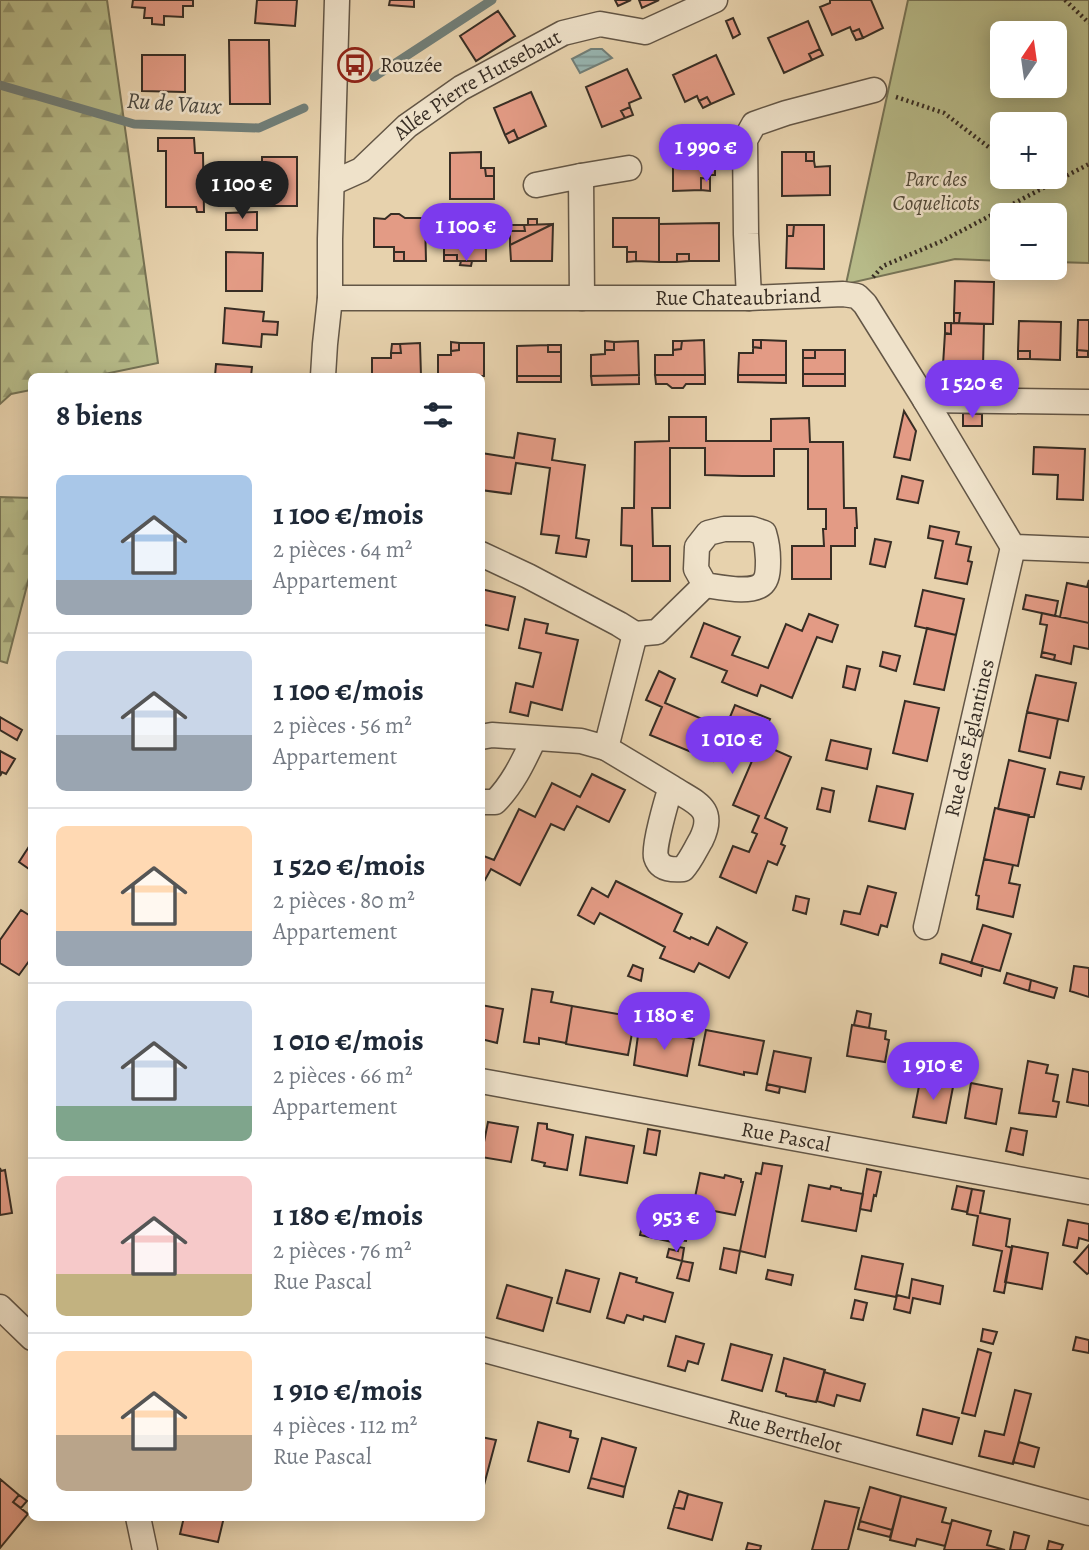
<!DOCTYPE html>
<html lang="fr">
<head>
<meta charset="utf-8">
<style>
	body { margin:0; font-family:Alegreya,serif; background:#f6f6f7; color:#1f2937; height:100vh; display:flex; flex-direction:column; font-size:26px; white-space:nowrap }
	* { box-sizing:border-box; margin:0 }
	p { font-size:23px; color:#747a83 }
	.icon { flex:none; width:38px; height:38px; fill:none; stroke:currentColor; stroke-width:2; stroke-linecap:round; stroke-linejoin:round }
	.map { position:relative; flex:1; overflow:hidden }
	.panel { position:absolute; left:28px; top:373px; width:457px; height:1148px; display:flex; flex-direction:column; background:#fff; border-radius:10px; box-shadow:0 4px 18px #0003 }
	.panel>* { flex:none }
	.needle { width:46px; rotate:13deg }
	.buttons { position:absolute; left:990px; top:21px; display:grid; gap:14px }
	.buttons a { display:grid; place-items:center; width:77px; height:77px; border-radius:10px; background:#fff; box-shadow:0 4px 18px #0003; font-size:35px }
	.price { position:absolute; translate:-50% -60px; padding:0 16px; border-radius:24px; background:#7c3aed; color:#fff; font-size:23px; line-height:46px; filter:drop-shadow(0 2px 4px #0008) }
	.price::after { content:''; position:absolute; left:50%; top:42px; width:21px; height:16px; margin-left:-10px; background:inherit; clip-path:polygon(0 0,100% 0,50% 100%) }
	.price.active { background:#222; color:#fff }
	ul { padding:0; list-style:none }
	li { display:flex; align-items:center; gap:21px; height:175px; padding:0 28px }
	li+li { border-top:2px solid #e0e1e3 }
	li span { display:grid; place-items:center; flex:none; width:196px; height:140px; border-radius:10px; color:#555 }
	li>.icon { margin-inline-start:auto }
	span .icon { width:84px; height:84px; fill:#fffc; stroke-width:1 }
	li b { font-size:30px }
	h2 { display:flex; justify-content:space-between; align-items:center; height:84px; padding:0 28px; font-size:30px }
	.map>svg:first-child { display:block }
	.forest { fill:url(#forest-firs); stroke:#777456; stroke-width:2 }
	.park { fill:#b7bb89; stroke:#777456; stroke-width:2; fill-rule:evenodd }
	.water { fill:url(#water-rules); stroke:#717f79; stroke-width:2 }
	.lines { fill:none; stroke-linecap:round; stroke-linejoin:round }
	.stream { stroke:#717f79; stroke-width:9 }
	.building { fill:#e39b85; stroke:#372d24; stroke-width:2 }
	.street-casing { stroke:#635646; stroke-width:27 }
	.path { stroke:#372d24; stroke-width:4.5; stroke-dasharray:2 3.5; stroke-linecap:butt }
	.street { stroke:#efe2ca; stroke-width:24 }
	.labels { text-anchor:middle; stroke-width:5; stroke-linejoin:round; paint-order:stroke }
	.poi-label { font-size:21px; fill:#372d24; stroke:#efe2ca; text-anchor:start }
	.street-label { font-size:21px; fill:#372d24; stroke:#efe2ca }
	.park-label { font-size:21px; font-style:italic; fill:#514938; stroke:#efe2ca }
	.water-label { font-size:23px; font-style:italic; fill:#4a4840; stroke:#efe2ca }
</style>
</head>
<body>
<div class="map">
<svg width="1089" height="1550" viewBox="0 0 1089 1550">
	<defs>
		<pattern id="forest-firs" width="22" height="20" patternUnits="userSpaceOnUse" patternTransform="scale(1.75)"><rect width="22" height="20" fill="#b7bb89"/><path d="M5 1l3.5 6h-7zM16 11l3.5 6h-7z" fill="#969870"/></pattern>
		<pattern id="water-rules" width="6" height="5" patternUnits="userSpaceOnUse" patternTransform="scale(1.75)"><rect width="6" height="5" fill="#98b6b2"/><path d="M0 2.5h6" fill="none" stroke="#7d9491"/></pattern>
	</defs>
	<rect width="100%" height="100%" fill="#e7d2ad"/>
	<filter id="stains"><feTurbulence type="fractalNoise" baseFrequency=".00286" numOctaves="4"/><feColorMatrix values="0 0 0 0 .2 0 0 0 0 .09 0 0 0 0 .02 0 0 0 .5 -.17"/></filter>
	<radialGradient id="worn" r=".72"><stop offset=".6" stop-color="#630" stop-opacity="0"/><stop offset="1" stop-color="#630" stop-opacity=".3"/></radialGradient>
	<!-- forest -->
	<path class="forest" d="M0 0H107L158 363 95 376H32L31 390 11 394 0 404Z
		M0 497 32 498 31 570 7 663 0 661Z"/>
	<!-- park -->
	<path class="park" d="M908 0H1089V263L1055 262V215H1003V261L955 259 846 284ZM1003 33H1055V86H1003ZM1003 124H1055V177H1003Z"/>
	<!-- water -->
	<path class="water" d="M591 49H602L612 58 580 73 572 59Z"/>
	<g class="lines">
		<!-- stream -->
		<path class="stream" d="M374 77 492 0
			M0 85 134 124 259 128 304 108"/>
	</g>
	<!-- building -->
	<path class="building" d="M133 0H193V6H183V17L164 16V25L152 24V18H144L145 8 132 7Z
		M257 0H297L295 26 255 23Z
		M390 0H414V7L389 5Z
		M615 0H631L618 6Z
		M639 0H659L642 8Z
		M830 0H871L883 28 863 38 859 29 852 32 850 27 832 35 820 7 830 3Z
		M498 11 515 36 476 61 460 36Z
		M733 18 740 34 733 38 726 21Z
		M808 21 820 49 809 54 812 60 784 73 768 38Z
		M859 29 863 38 856 40 852 32Z
		M229 40H269L270 104H230Z
		M820 49 823 55 812 60 809 54Z
		M142 55H185V92L142 91Z
		M716 55 734 94 711 104 707 97 699 101 697 96 685 102 673 75Z
		M627 69 641 98 629 103 630 107 621 111 625 118 602 127 586 87Z
		M531 92 546 126 518 139 514 130 505 135 494 108Z
		M707 97 711 104 703 108 699 101Z
		M630 107 633 115 625 118 621 111Z
		M514 130 518 139 509 143 505 135Z
		M158 138H194L195 153H203L204 212H197L196 207H166V151H158Z
		M673 148H710V157L673 167Z
		M481 152V168H485L486 176H494V199H450V153Z
		M782 152H806V161H814L815 167 830 166V195L782 196Z
		M806 152H814V161H806Z
		M262 157H297V206H262Z
		M710 157V179L701 178V190L673 191V167Z
		M710 165H715V175H710Z
		M485 168H494V176H486Z
		M701 178 710 179V191L701 190Z
		M257 212V230H226V213Z
		M391 214H399L405 218H425L426 261H404V252H394V247H374V218L385 219Z
		M613 218H659V262L636 261V252H627V247H613Z
		M528 219H537V225H528Z
		M719 223V261H689V254H677V262H659V224Z
		M553 224 510 245V231H525L524 225Z
		M553 224 552 261H511L510 245Z
		M486 225V261H457V255H444V226Z
		M510 225H524L525 231H510Z
		M787 225H794L793 236H787Z
		M794 225H824V269L786 268 787 236H793Z
		M226 252 263 253 262 291H226Z
		M394 252H404V261H394Z
		M627 252H636V261L627 262Z
		M677 254H689V261L677 262Z
		M444 255H457V261H444Z
		M461 261H472L471 266 460 265Z
		M955 281 994 282 993 324 959 323 960 313H954Z
		M225 308 264 312 263 321 278 322 277 335 262 334 261 347 223 343Z
		M954 313H960L959 323H954Z
		M1078 320H1089V357L1088 351 1077 350Z
		M1019 321 1061 322 1060 360 1030 359V351H1018Z
		M945 323H951V334L945 333Z
		M951 323 984 324 983 366 943 365 945 333 951 334Z
		M704 340 705 375H655V355H673V350L681 349 682 341Z
		M753 340H761V348L753 347Z
		M761 340 786 341V375H738L739 353H753V347L761 348Z
		M605 341 614 342V350H605Z
		M638 341 639 375 591 376V355L605 354V350H614V342Z
		M673 341H682L681 349 673 350Z
		M451 342 459 343V350L451 351Z
		M420 343 421 376H372V358H391V353H401L400 344Z
		M459 343H484V376H438V355H451V351L459 350Z
		M392 344H400L401 353H391Z
		M548 345V352H561V376H517V346Z
		M548 345H561V352H548Z
		M803 350H815V358H803Z
		M815 350H845V374H803V358H815Z
		M1077 350 1088 351V357H1077Z
		M1018 351H1030V359H1018Z
		M216 364 252 367 251 376H215Z
		M803 374H845V386H803Z
		M639 375V384L592 385 591 376Z
		M655 375H705V384H686L683 388H672L667 384H656Z
		M738 375H786V383L738 382Z
		M517 376H561V382H517Z
		M904 411 916 431 910 460 894 457Z
		M963 413 982 414V426H963Z
		M669 417H706V441H771V419L809 418 810 442H843L844 508H856L857 528H855V546H831V579H792V546H824L823 529H826V509H808V449H774V476H742L705 475V448H670V508H652L653 546H670V581H632V546L621 545 622 508H634L635 442 669 441Z
		M518 433 555 439 552 460 585 465 576 538 589 540 586 557 556 553 559 536 541 534 550 468 516 463 511 494 481 490V453L514 458Z
		M1034 447 1085 449 1083 500 1057 499 1058 475 1033 474Z
		M902 476 923 481 918 503 897 499Z
		M930 526 959 532 956 544 971 547 968 561 972 562 967 584 935 578 943 541 928 538Z
		M875 539 891 542 885 567 870 564Z
		M1089 580V623L1060 617 1067 583 1087 587Z
		M481 589 515 597 508 630 481 624Z
		M923 590 964 599 956 635 915 626Z
		M1026 595 1058 601 1055 616 1023 609Z
		M1042 613 1089 623V649L1074 646 1071 664 1054 660 1055 655 1042 652 1047 625 1040 624Z
		M809 614 838 625 832 642 817 637 792 698 761 685 757 696 739 689 722 682 727 671 691 657 704 623 740 637 732 655 768 668 786 624 802 631Z
		M525 619 548 624 546 633 578 640 562 710 531 702 528 716 510 712 516 683 533 687 541 653 519 648Z
		M927 628 956 635 944 690 914 684Z
		M883 652 900 656 896 671 880 666Z
		M1042 652 1055 655 1054 660 1041 657Z
		M847 666 860 669 855 690 843 687Z
		M659 671 675 679 665 703 725 729 735 705 770 719 759 743 791 757 765 818 787 828 781 844 785 846 777 865 768 861 756 893 720 877 733 846 749 852 757 834 752 832 759 816 733 805 758 747 725 733 713 761 650 735 662 707 646 700Z
		M1036 675 1076 683 1068 721 1027 712Z
		M905 701 939 708 927 761 893 753Z
		M1027 712 1058 719 1050 758 1019 751Z
		M0 717 22 730 17 740 0 730Z
		M831 740 871 749 867 769 826 760Z
		M0 751 15 759 6 774 2 772 0 776Z
		M1009 760 1045 769 1034 817 998 809Z
		M1060 772 1084 777 1081 789 1057 784Z
		M592 774 625 790 609 822 577 806 564 830 551 824 520 885 491 869 481 887V855L494 860 519 809 535 817 552 783 580 797Z
		M877 786 913 794 905 829 869 821Z
		M822 788 834 791 830 812 817 809Z
		M995 808 1029 815 1018 866 984 859Z
		M30 845H32V871L19 862Z
		M984 859 1013 865 1009 883 1020 885 1013 917 977 909 979 896 976 895Z
		M616 881 682 914 674 931 690 939 691 937 708 945 717 927 747 943 729 978 699 963 694 972 660 958 665 947 600 913 594 924 578 915 592 888 608 897Z
		M868 886 896 893 887 927 881 925 878 935 841 924 844 911 860 914Z
		M796 896 809 899 806 914 793 910Z
		M21 910 32 917V957L19 975 0 963V940Z
		M983 925 1011 934 1000 971 971 963Z
		M942 954 983 966 981 976 940 963Z
		M633 965 643 969 641 981 628 976Z
		M1074 966 1089 968V997L1070 991Z
		M1007 973 1031 980 1029 991 1004 983Z
		M1031 980 1057 988 1054 998 1029 991Z
		M532 989 553 992 551 1002 572 1006 566 1043 539 1038V1044L524 1042Z
		M481 1005 503 1009 497 1043 481 1039Z
		M572 1006 635 1017 628 1055 566 1044Z
		M857 1011 871 1014 869 1028 854 1025Z
		M852 1025 886 1031 885 1039 889 1040 885 1062 847 1056Z
		M639 1028 694 1039 687 1076 634 1065Z
		M706 1030 764 1041 757 1074 744 1072V1075L699 1065Z
		M774 1051 811 1058 805 1092 767 1084Z
		M1028 1061 1048 1065 1046 1073 1058 1075 1053 1101 1059 1102 1056 1117 1019 1113Z
		M1073 1069 1089 1072V1106L1067 1102Z
		M920 1081 953 1087 946 1123 913 1117Z
		M971 1083 1002 1089 996 1124 965 1118Z
		M767 1084 780 1087 779 1093 766 1090Z
		M488 1122 518 1127 511 1162 481 1157Z
		M538 1123 547 1124V1129L573 1135 567 1170 544 1166 545 1163 532 1160Z
		M1011 1128 1027 1131 1023 1155 1006 1151Z
		M648 1129 660 1131 656 1155 644 1153Z
		M586 1137 634 1146 627 1183 580 1175Z
		M763 1163 782 1166 765 1257 740 1251 756 1173 761 1174Z
		M0 1168 1 1171 5 1170 12 1213 0 1215Z
		M867 1169 881 1172 876 1196 874 1195 871 1211 860 1209Z
		M700 1173 724 1178 725 1175 741 1179V1182H743L735 1215 693 1207Z
		M809 1185 830 1189 831 1186 841 1188V1190L863 1194 856 1231 802 1221Z
		M957 1186 972 1189 967 1212 952 1209Z
		M972 1189 984 1191 980 1213 1010 1219 1006 1246 1012 1248 1004 1293 994 1291 1002 1251 973 1245 978 1216 967 1214Z
		M645 1213 689 1223 686 1241 678 1240 677 1243 640 1235Z
		M1068 1220 1089 1224V1241L1079 1238 1077 1248 1063 1245Z
		M1089 1245V1273L1087 1274 1074 1262Z
		M1012 1246 1048 1253 1042 1289 1005 1282Z
		M679 1247 684 1248 682 1261 667 1257 669 1249 678 1251Z
		M724 1248 740 1251 736 1273 720 1269Z
		M862 1256 903 1264 896 1297 855 1289Z
		M682 1261 693 1263 689 1281 677 1278Z
		M566 1270 599 1279 590 1312 557 1303Z
		M768 1270 793 1275 791 1285 766 1279Z
		M620 1273 637 1278 636 1282 673 1293 665 1322 644 1316 643 1320 627 1315 624 1323 607 1318Z
		M912 1279 943 1286 940 1304 913 1298 910 1313 894 1309 897 1295 909 1298Z
		M507 1285 552 1298 543 1331 497 1318Z
		M855 1300 867 1303 863 1320 851 1318Z
		M983 1329 997 1332 993 1344 981 1341Z
		M676 1336 704 1344 698 1364 688 1361 685 1371 668 1366Z
		M1076 1337 1089 1340V1353L1073 1350Z
		M731 1344 772 1355 762 1391 722 1380Z
		M978 1349 991 1353 975 1416 962 1413Z
		M784 1358 825 1370 816 1402 786 1396V1394L776 1391Z
		M824 1372 865 1384 860 1401 837 1395 834 1406 817 1401Z
		M1015 1390 1031 1394 1013 1464 979 1456 985 1431 1004 1435Z
		M923 1409 959 1418 952 1444 917 1435Z
		M538 1422 571 1431 570 1437 578 1439 569 1472 528 1461Z
		M481 1437 496 1440 484 1485 481 1484Z
		M602 1438 636 1448 625 1487 591 1478Z
		M1019 1442 1039 1448 1034 1467 1013 1462Z
		M591 1478 625 1487 623 1497 588 1488Z
		M0 1479 19 1495 13 1502 28 1514 0 1548Z
		M870 1487 901 1496 892 1530 860 1521Z
		M679 1491 688 1494 684 1509 674 1507Z
		M688 1494 722 1503 712 1540 668 1528 674 1507 684 1509Z
		M19 1495 27 1501 21 1508 13 1502Z
		M901 1496 946 1508 942 1522 951 1524 945 1546 917 1539 915 1546 890 1540Z
		M825 1501 859 1508 848 1550H812Z
		M184 1517H224L218 1542 180 1534Z
		M952 1520 991 1531 987 1545 1005 1550H944Z
		M860 1521 892 1530 890 1537 858 1529Z
		M1014 1532 1029 1536 1025 1550H1010Z
		M1049 1541 1063 1545 1061 1550H1047Z
		M748 1543 761 1546 760 1550H746Z"/>
	<g class="lines">
		<!-- street casing -->
		<g class="street-casing">
			<g id="street">
				<path d="M581 176 629 168"/>
				<path id="s1" d="M332 183 361 170 407 126 461 88 563 33 600 24 645 32 715 0"/>
				<path d="M536 185 581 176 582 298"/>
				<path id="s2" d="M330 298H749L843 294 857 296 865 304 925 400 1089 402"/>
				<path d="M749 298 746 234 745 140 754 124 786 113 874 90"/>
				<path d="M323 376 325 344 330 298V239L337 0"/>
				<path d="M925 400 1013 547 1089 550"/>
				<path d="M724 529H752L764 533C767 543 768 550 768 560 768 567 768 577 764 582 755 595 719 587 705 585L696 569 697 547 708 533Z"/>
				<path d="M481 554 528 576 619 624 635 634 657 632 705 585"/>
				<path d="M481 737 492 735 581 741 606 748 635 634"/>
				<path d="M606 748 671 787C667 799 653 847 656 857 660 870 673 870 683 869 691 860 695 850 701 840 717 807 695 803 671 787"/>
				<path d="M481 802H495C513 784 523 762 534 739"/>
				<path id="s3" d="M926 927 1013 547"/>
				<path id="s4" d="M481 1081 1089 1192"/>
				<path d="M0 1307 32 1338"/>
				<path id="s5" d="M481 1349 1089 1513"/>
				<path d="M138 1517 145 1550"/>
			</g>
		</g>
		<!-- path -->
		<path class="path" d="M1065 0 1089 23
			M896 97 944 113 1003 158
			M1027 177 1041 188
			M873 277 883 266 942 241 1089 164"/>
		<!-- street -->
		<use href="#street" class="street"/>
	</g>
	<!-- icons -->
	<defs>
		<g id="bus-ring" transform="scale(1.75)"><circle r="9.5" fill="#efe2ca" stroke="#8f2418" stroke-width="1.5"/><path d="M-5-6H5V4H4V6H2V4H-2V6H-4V4H-5ZM-3.5-4V0h7V-4ZM-3.5 1.2v1.5H-2V1.2ZM2 1.2v1.5H3.5V1.2Z" fill="#8f2418"/></g>
	</defs>
	<g fill-rule="evenodd">
		<use href="#bus-ring" x="355" y="65"/>
	</g>
	<g class="labels">
		<!-- poi labels -->
		<g class="poi-label">
			<text x="380" y="72">Rouzée</text>
		</g>
		<!-- street labels -->
		<g class="street-label">
			<text dy="7" stroke="none"><textPath href="#s1" startOffset="177">Allée Pierre Hutsebaut</textPath></text>
			<text dy="7" stroke="none"><textPath href="#s2" startOffset="408">Rue Chateaubriand</textPath></text>
			<text dy="7" stroke="none"><textPath href="#s3" startOffset="194">Rue des Églantines</textPath></text>
			<text dy="7" stroke="none"><textPath href="#s4" startOffset="310">Rue Pascal</textPath></text>
			<text dy="7" stroke="none"><textPath href="#s5" startOffset="315">Rue Berthelot</textPath></text>
		</g>
		<!-- park labels -->
		<g class="park-label">
			<text x="936" y="186">Parc des<tspan x="936" dy="24">Coquelicots</tspan></text>
		</g>
		<!-- water labels -->
		<g class="water-label">
			<text transform="translate(174 103) rotate(4)" y="8">Ru de Vaux</text>
		</g>
	</g>
	<rect width="100%" height="100%" filter="url(#stains)"/>
	<rect width="100%" height="100%" fill="url(#worn)"/>
</svg>
<div class="buttons">
<a><svg class="needle" viewBox="-14 -14 28 28"><path d="M0-13l5 13h-10z" fill="#e53935"/><path d="M0 13l5-13h-10z" fill="#747a83"/></svg></a>
<a>+</a>
<a>−</a>
</div>
<b class="price" style="left:706px;top:184px">1 990 €</b>
<b class="price active" style="left:242px;top:221px">1 100 €</b>
<b class="price" style="left:466px;top:263px">1 100 €</b>
<b class="price" style="left:972px;top:420px">1 520 €</b>
<b class="price" style="left:732px;top:776px">1 010 €</b>
<b class="price" style="left:664px;top:1052px">1 180 €</b>
<b class="price" style="left:933px;top:1102px">1 910 €</b>
<b class="price" style="left:676px;top:1254px">953 €</b>
<section class="panel">
<h2>8 biens<svg class="icon" aria-label="filters" viewBox="0 0 24 24"><path d="M4 7h16M4 17h16"/><circle cx="9" cy="7" r="2"/><circle cx="15" cy="17" r="2"/></svg></h2>
<ul>
<li><span style="background:linear-gradient(#a9c7e8 75%,#9aa5b1 0)"><svg class="icon" aria-label="home" viewBox="0 0 24 24"><path d="M3 11l9-7 9 7M6 9v11h12V9"/></svg></span><div><b>1 100 €/mois</b><p>2 pièces · 64 m²</p><p>Appartement</p></div></li>
<li><span style="background:linear-gradient(#c9d6e8 60%,#9aa5b1 0)"><svg class="icon" aria-label="home" viewBox="0 0 24 24"><path d="M3 11l9-7 9 7M6 9v11h12V9"/></svg></span><div><b>1 100 €/mois</b><p>2 pièces · 56 m²</p><p>Appartement</p></div></li>
<li><span style="background:linear-gradient(#ffd9b3 75%,#9aa5b1 0)"><svg class="icon" aria-label="home" viewBox="0 0 24 24"><path d="M3 11l9-7 9 7M6 9v11h12V9"/></svg></span><div><b>1 520 €/mois</b><p>2 pièces · 80 m²</p><p>Appartement</p></div></li>
<li><span style="background:linear-gradient(#c9d6e8 75%,#7fa58c 0)"><svg class="icon" aria-label="home" viewBox="0 0 24 24"><path d="M3 11l9-7 9 7M6 9v11h12V9"/></svg></span><div><b>1 010 €/mois</b><p>2 pièces · 66 m²</p><p>Appartement</p></div></li>
<li><span style="background:linear-gradient(#f6c9c9 70%,#c2b280 0)"><svg class="icon" aria-label="home" viewBox="0 0 24 24"><path d="M3 11l9-7 9 7M6 9v11h12V9"/></svg></span><div><b>1 180 €/mois</b><p>2 pièces · 76 m²</p><p>Rue Pascal</p></div></li>
<li><span style="background:linear-gradient(#ffd9b3 60%,#b9a48a 0)"><svg class="icon" aria-label="home" viewBox="0 0 24 24"><path d="M3 11l9-7 9 7M6 9v11h12V9"/></svg></span><div><b>1 910 €/mois</b><p>4 pièces · 112 m²</p><p>Rue Pascal</p></div></li>
</ul>
</section>
</div>
</body>
</html>
